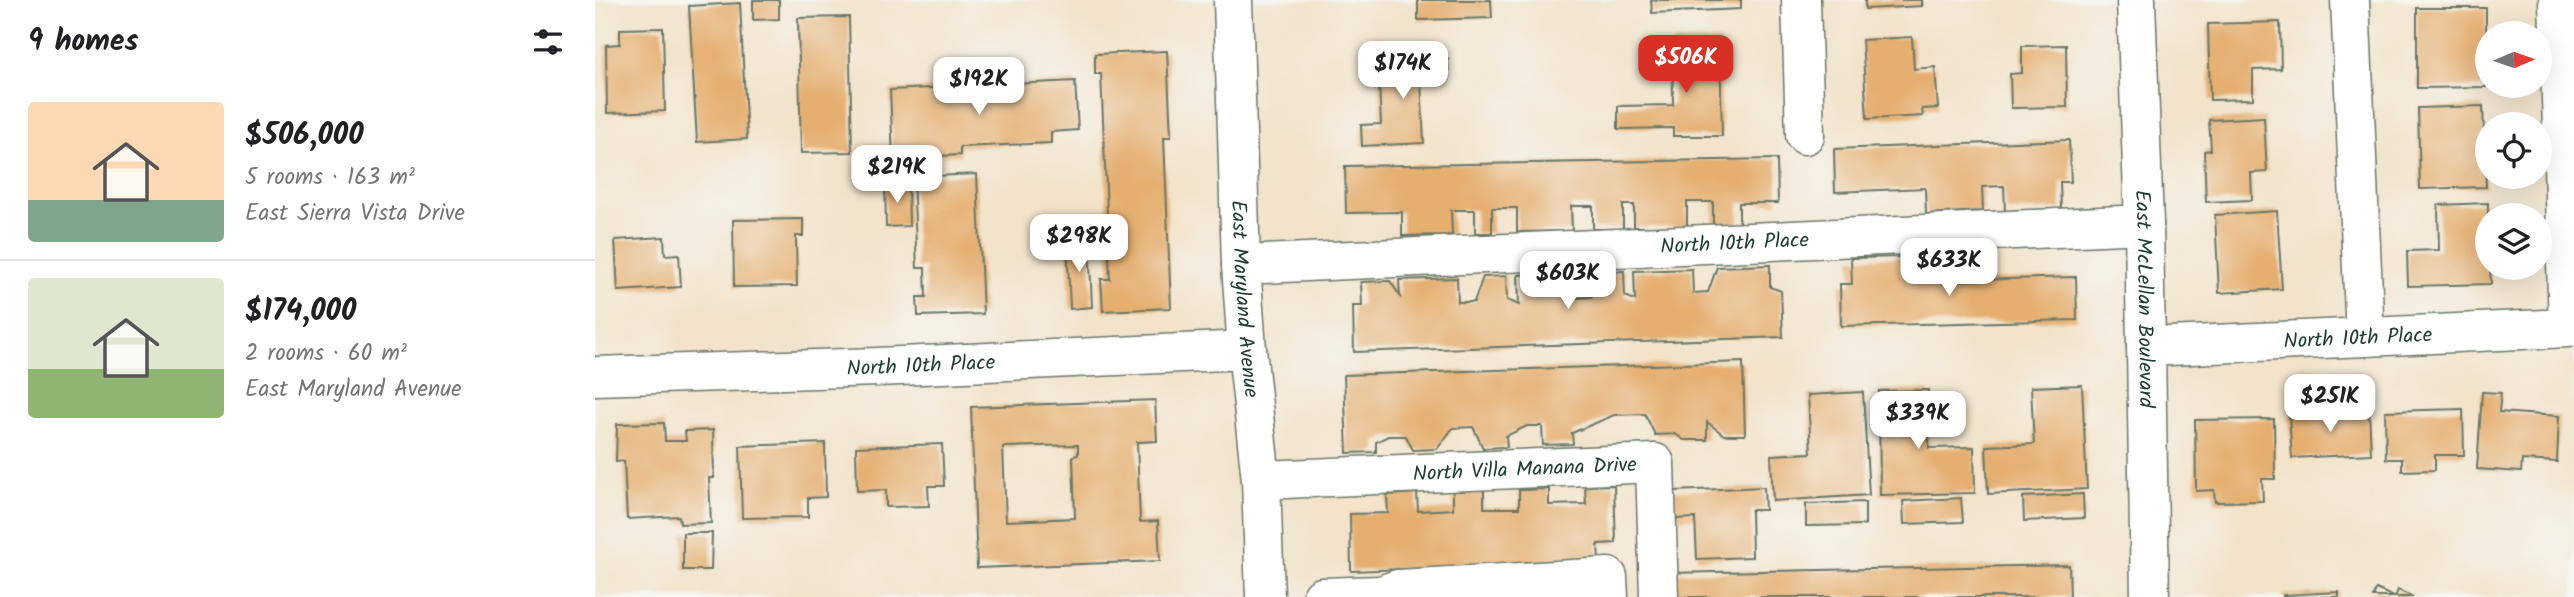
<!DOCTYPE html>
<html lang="en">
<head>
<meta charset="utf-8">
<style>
	body { margin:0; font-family:Kalam,sans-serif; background:#f2f2f2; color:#202124; height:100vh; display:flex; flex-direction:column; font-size:26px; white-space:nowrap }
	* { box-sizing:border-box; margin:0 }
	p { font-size:23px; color:#757577 }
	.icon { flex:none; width:38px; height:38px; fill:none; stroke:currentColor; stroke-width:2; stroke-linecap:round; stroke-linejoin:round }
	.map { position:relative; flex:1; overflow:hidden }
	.details { display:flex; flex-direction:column; background:#fff; width:595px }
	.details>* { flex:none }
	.needle { width:46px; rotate:88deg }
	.controls { position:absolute; left:1880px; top:21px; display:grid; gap:14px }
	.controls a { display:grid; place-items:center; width:77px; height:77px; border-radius:50%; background:#fff; box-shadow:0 7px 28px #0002; font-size:35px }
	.price { position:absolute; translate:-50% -60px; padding:0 16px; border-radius:14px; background:#fff; color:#222; font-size:23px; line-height:46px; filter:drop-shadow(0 2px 4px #0008) }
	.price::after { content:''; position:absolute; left:50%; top:42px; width:21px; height:16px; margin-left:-10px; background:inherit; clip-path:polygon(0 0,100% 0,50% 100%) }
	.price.current { background:#d93025; color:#fff }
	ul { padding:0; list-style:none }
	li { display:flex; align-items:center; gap:21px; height:175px; padding:0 28px }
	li+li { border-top:2px solid #e0e0e0 }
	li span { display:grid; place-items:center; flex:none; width:196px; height:140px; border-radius:7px; color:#555 }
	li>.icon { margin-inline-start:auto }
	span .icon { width:84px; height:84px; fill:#fffc; stroke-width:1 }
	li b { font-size:30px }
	h2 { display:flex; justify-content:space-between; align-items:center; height:84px; padding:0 28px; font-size:30px }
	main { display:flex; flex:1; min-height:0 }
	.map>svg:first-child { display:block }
	.building { fill:#e5af70; fill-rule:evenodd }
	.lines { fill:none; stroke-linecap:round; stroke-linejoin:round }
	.minor-casing { stroke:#697768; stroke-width:41 }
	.minor { stroke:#fff; stroke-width:38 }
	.labels { text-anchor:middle; stroke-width:5; stroke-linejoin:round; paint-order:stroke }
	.street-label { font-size:21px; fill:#1f3d34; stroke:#f6f6f2 }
</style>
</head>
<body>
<main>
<section class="details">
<h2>9 homes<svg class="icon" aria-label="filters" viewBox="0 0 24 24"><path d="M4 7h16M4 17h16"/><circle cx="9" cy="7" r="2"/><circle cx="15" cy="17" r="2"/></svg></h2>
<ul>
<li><span style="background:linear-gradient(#ffd9b3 70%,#7fa58c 0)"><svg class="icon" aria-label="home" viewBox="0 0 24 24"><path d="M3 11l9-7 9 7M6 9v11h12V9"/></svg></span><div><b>$506,000</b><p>5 rooms · 163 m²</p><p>East Sierra Vista Drive</p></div></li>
<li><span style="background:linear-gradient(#dfe7d0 65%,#8fb573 0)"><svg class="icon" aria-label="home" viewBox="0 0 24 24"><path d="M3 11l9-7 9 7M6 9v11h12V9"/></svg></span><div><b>$174,000</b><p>2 rooms · 60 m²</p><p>East Maryland Avenue</p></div></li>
</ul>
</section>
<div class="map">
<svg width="1979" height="597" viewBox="0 0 1979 597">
	<rect width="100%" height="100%" fill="#f6f6f2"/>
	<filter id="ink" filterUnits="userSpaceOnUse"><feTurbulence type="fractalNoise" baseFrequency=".0143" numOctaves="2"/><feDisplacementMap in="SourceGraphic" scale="14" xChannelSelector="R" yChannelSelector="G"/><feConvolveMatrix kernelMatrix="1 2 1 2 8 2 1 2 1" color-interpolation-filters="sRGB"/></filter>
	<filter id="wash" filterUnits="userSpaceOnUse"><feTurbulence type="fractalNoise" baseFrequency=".00686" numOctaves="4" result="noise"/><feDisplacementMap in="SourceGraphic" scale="28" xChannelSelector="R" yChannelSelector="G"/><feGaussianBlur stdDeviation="1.57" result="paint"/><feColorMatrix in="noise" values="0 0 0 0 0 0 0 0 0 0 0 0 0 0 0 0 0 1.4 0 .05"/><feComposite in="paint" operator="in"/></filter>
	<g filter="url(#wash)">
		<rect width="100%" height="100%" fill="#f2e3ca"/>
		<g id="blocks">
			<!-- building -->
			<path class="building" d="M158 0H184V19L158 20Z
				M823 0H896L897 18 823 20Z
				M1056 0H1146V9L1057 13Z
				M1270 0H1327V6L1270 9Z
				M145 3 152 139 102 142 94 6Z
				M1822 8H1891V87L1822 88Z
				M254 17 257 152 206 153 203 18Z
				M1685 22 1686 69 1658 70V99L1615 100 1613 24Z
				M68 28 70 111 12 113 11 45 25 44V29Z
				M1317 37 1319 69 1340 67 1343 108 1327 109 1328 116 1272 119 1267 40Z
				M1125 41 1127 136H1078V128L1023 129V106L1078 105 1077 42Z
				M1471 45 1472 107 1416 108 1415 74 1427 73V46Z
				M572 51 576 137H569L576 308 508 311 506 279H515L506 74H500V54Z
				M853 59 854 80 826 81 829 143 767 146 766 125 786 124 783 62Z
				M480 81 483 130 456 132V143L365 147V155L298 158 295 90Z
				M1888 106 1891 187 1825 189 1823 108Z
				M1669 117 1672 172 1656 173 1657 200 1611 202 1609 151 1616 150 1614 120Z
				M1474 140 1476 182H1465L1466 209 1410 211 1409 186 1387 187 1388 211 1331 214 1330 188 1240 192 1239 149Z
				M1182 159 1183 203H1144V224H1118V202H1092V227H1039V205H1028V229H998V206H976L977 231 922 232V208H897V233H880V210H856L857 235 807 236V212L751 213 750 166Z
				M382 174 388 314 323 316 322 297H331L330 268H322L318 177Z
				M313 182 314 226 291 227 290 183Z
				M1893 203 1892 268H1895L1896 284 1813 286 1812 251 1844 250 1843 205Z
				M1682 211 1687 289 1624 293 1620 215Z
				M208 219V236H201L202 286 139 287 138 220Z
				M69 237 70 255 84 254 86 287 23 291 20 240Z
				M494 240 497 307 475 309 472 241Z
				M1312 257 1313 282 1481 277 1482 320 1246 326 1245 284H1257L1256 258Z
				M1175 265V287L1186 291 1188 337 759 352 758 306H767L766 282 795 281 805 296 804 280 862 278 863 302H879L888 277 911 276 912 300 924 305 923 275 979 273 980 298 996 297 1005 272 1029 271 1030 296 1040 300 1039 271 1097 269 1098 293 1113 292 1122 267Z
				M1148 362 1150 435H1129L1112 422V440H1089L1080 434 1060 435 1050 414 1019 415 977 433 978 444 948 445 947 426H932L911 436 912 447 888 448 878 427 858 428 842 449 818 450 811 436H793L781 442V452L752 453 749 375Z
				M1487 385 1492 489 1393 494 1391 446 1439 444 1436 387Z
				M1333 390 1334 448 1379 447 1380 493 1285 495 1284 391Z
				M1268 392 1274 495 1178 501 1176 455 1216 453 1213 395Z
				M1887 392 1906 393 1904 412 1964 416 1962 462 1927 460 1926 472 1882 469Z
				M560 400 562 441 542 442 545 522 563 521 565 561 382 568 376 407ZM483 445V455L478 456 480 518 411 521 408 447Z
				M1868 409 1869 455H1840V470L1807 471V459H1791L1790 411Z
				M1774 410 1776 454 1697 458 1694 415Z
				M1679 419 1680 479H1667L1668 501 1620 502 1619 490 1601 491 1600 420Z
				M69 423 70 441H91L90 431 118 430 119 478H114L116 523 85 524 84 516 32 519 29 461 21 462 22 424Z
				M230 443 231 497 213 498V517L147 518 145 446Z
				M347 444 349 486H333L334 506 291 507V490L262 491 261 447Z
				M1019 485 1021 543 1003 544 1004 562 756 571 755 514 793 513 792 495 822 493 823 511 858 509V490L889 489V508H924V490L954 489V505L991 504 990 486Z
				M1169 487 1170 510H1156L1157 557 1102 559 1100 518 1080 519 1079 491Z
				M1488 494 1489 518 1429 521 1428 497Z
				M1366 498 1368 522 1309 524 1308 501Z
				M1270 502V525L1211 526V504Z
				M88 533H117L116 570H88Z
				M1474 565 1475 597H1073L1072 573Z
				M1781 589 1799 597H1778Z
				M1803 590 1818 597H1800Z
				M1744 592V597H1688V595Z"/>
		</g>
	</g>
	<g filter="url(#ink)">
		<use href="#blocks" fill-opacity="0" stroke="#697768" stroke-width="2"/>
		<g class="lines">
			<!-- minor casing -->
			<g class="minor-casing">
				<g id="minor">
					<path id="s1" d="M638 0 646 265 652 350 666 480 670 597"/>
					<path d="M1206 0 1210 135"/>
					<path id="s2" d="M1541 0 1549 224 1555 597"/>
					<path d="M1755 0 1770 337"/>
					<path id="s3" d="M646 265 1549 224"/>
					<path id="s4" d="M1551 347 1973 328 1963 0"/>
					<path id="s5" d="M0 376 283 367 652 350"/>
					<path id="s6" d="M666 480 1060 463 1064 597"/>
					<path d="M727 597 786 595 803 589 1013 577 1014 597"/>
				</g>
			</g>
			<!-- minor -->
			<use href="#minor" class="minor"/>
		</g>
	</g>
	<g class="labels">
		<!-- street labels -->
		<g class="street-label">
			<text dy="7" stroke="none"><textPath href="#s3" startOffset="494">North 10th Place</textPath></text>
			<text dy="7" stroke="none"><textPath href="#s2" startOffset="299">East McLellan Boulevard</textPath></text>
			<text dy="7" stroke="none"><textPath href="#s1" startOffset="299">East Maryland Avenue</textPath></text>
			<text dy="7" stroke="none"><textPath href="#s4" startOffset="212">North 10th Place</textPath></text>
			<text dy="7" stroke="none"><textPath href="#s5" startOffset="326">North 10th Place</textPath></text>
			<text dy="7" stroke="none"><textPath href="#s6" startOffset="264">North Villa Manana Drive</textPath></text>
		</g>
	</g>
</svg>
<div class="controls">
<a><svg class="needle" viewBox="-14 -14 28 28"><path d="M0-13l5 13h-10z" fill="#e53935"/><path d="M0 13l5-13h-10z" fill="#757577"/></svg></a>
<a><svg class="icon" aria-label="locate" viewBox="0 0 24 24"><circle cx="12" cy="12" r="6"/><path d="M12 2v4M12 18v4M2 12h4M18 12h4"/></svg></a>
<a><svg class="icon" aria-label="layers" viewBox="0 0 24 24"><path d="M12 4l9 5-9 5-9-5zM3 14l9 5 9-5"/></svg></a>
</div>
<b class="price current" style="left:1091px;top:95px">$506K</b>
<b class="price" style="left:808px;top:101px">$174K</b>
<b class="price" style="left:384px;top:117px">$192K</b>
<b class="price" style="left:302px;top:205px">$219K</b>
<b class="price" style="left:484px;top:274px">$298K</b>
<b class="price" style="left:1354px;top:298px">$633K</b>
<b class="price" style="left:973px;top:311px">$603K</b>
<b class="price" style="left:1735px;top:434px">$251K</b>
<b class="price" style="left:1323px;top:451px">$339K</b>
</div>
</main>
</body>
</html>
